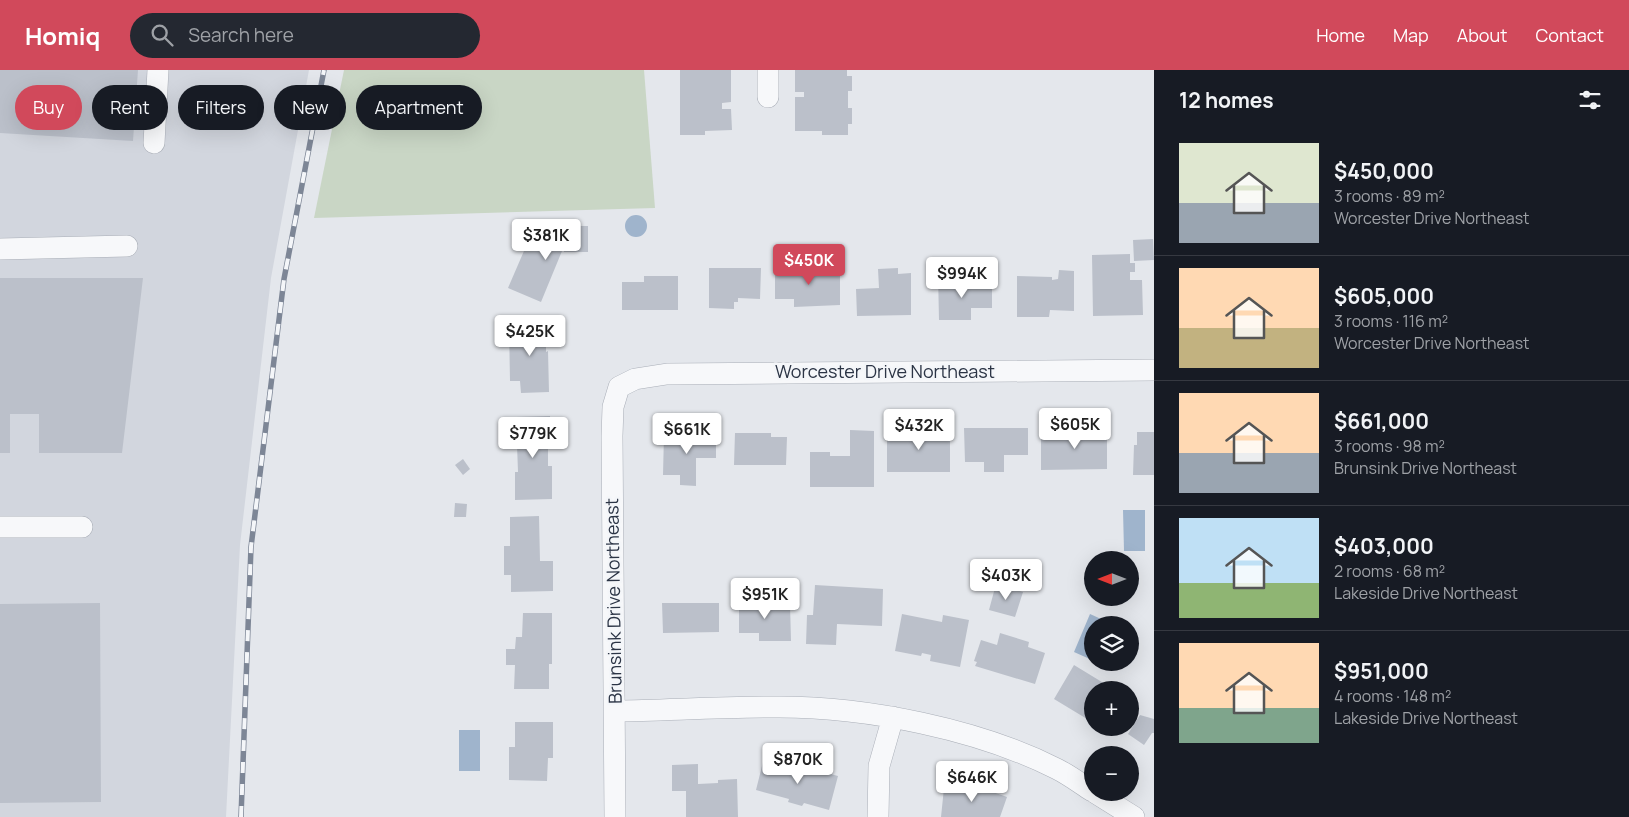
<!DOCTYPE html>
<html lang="en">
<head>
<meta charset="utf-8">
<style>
	body { margin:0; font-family:Manrope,sans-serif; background:#242831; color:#f1f3f6; height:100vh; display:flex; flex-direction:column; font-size:19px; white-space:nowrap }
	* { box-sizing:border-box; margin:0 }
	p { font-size:16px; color:#9ea1a6 }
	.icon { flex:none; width:28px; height:28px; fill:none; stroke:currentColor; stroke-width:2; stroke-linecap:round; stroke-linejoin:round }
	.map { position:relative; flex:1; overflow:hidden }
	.details { display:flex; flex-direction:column; background:#171b24; width:475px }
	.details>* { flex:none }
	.top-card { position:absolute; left:15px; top:15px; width:475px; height:45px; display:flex; gap:10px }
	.needle { width:32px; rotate:270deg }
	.buttons { position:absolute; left:1084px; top:481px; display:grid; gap:10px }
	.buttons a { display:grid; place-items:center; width:55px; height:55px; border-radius:50%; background:#171b24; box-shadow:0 5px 20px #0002; font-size:25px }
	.price { position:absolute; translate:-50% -42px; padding:0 11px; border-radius:5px; background:#fff; color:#222; font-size:16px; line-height:32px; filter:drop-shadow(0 1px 2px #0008) }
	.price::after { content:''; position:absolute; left:50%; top:30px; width:15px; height:11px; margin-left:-8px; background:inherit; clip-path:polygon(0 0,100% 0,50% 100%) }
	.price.selected { background:#d1495b; color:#fff }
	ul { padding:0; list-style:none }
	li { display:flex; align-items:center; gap:15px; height:125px; padding:0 25px }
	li+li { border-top:1px solid #363941 }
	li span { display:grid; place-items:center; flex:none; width:140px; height:100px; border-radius:0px; color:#555 }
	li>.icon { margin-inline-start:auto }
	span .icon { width:60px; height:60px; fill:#fffc; stroke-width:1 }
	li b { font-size:21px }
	h2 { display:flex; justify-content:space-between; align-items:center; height:60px; padding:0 25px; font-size:21px }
	.pill { padding:0 18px; border-radius:22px; background:#171b24; box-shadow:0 5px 20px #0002; font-size:18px; line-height:45px }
	.pill.selected { background:#d1495b; color:#fff }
	header { display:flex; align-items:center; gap:30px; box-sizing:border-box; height:70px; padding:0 25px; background:#d1495b; color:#fff }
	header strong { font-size:24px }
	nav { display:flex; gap:28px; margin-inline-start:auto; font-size:18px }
	.search { width:350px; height:45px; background:#242831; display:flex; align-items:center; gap:12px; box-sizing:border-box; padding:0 18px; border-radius:28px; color:#9ea1a6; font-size:19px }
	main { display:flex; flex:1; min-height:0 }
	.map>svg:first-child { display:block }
	.built { fill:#d2d6de }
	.green { fill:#c9d6c5 }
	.water { fill:#9fb4cc }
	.building { fill:#bbc0ca }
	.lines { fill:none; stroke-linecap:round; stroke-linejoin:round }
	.minor-casing { stroke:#a9aeb7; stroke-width:22 }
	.minor { stroke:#f7f8fa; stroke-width:21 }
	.rail-casing { stroke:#7d8696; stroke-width:5.5 }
	.rail { stroke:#f4f6f9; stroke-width:4; stroke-dasharray:11; stroke-linecap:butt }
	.labels { text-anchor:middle; stroke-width:5; stroke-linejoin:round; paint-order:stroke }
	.street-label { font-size:18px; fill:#2b3445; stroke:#f4f6f9 }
</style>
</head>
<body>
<header>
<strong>Homiq</strong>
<div class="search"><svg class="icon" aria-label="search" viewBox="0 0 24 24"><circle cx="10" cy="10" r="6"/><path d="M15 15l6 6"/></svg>Search here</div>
<nav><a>Home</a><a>Map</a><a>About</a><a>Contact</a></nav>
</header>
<main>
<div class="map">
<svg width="1154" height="747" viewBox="0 0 1154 747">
	<rect width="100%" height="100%" fill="#e4e7ec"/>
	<!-- built -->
	<path class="built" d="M0 0H309L271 208 240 475 226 747H0Z"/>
	<!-- green -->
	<path class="green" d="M344 0H644L655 138 314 148Z"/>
	<!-- water -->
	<path class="water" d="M625 156a11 11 0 1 1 22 0a11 11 0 1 1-22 0Z
		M1123 440H1145V481H1124Z
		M1090 544 1110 553 1109 555H1092V590L1074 582Z
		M459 660H480V701H459Z"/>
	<!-- building -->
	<path class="building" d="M0 0H138L133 71 0 63Z
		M680 0H731V32L722 33V39H731L732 60 705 61V65H680Z
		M795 0H847V6H852V21H848V38H852V54H848V65H822V61H795V27H804V22H795Z
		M566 156H588V182H564V175L558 178V179L562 181 541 232 508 218 530 167 548 175 551 168 559 163H566Z
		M1153 169 1154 190 1134 191 1133 170Z
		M1130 184V193H1135V202H1130V210H1142L1143 245 1093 246 1092 185Z
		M800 190H820V202H840V235L794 237V229H775V202H800Z
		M709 198H761L760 229 738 228V232H734V239L709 238Z
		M898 198V204L911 203V245L857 246 856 219 879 218 878 199Z
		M1059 200 1074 201V241L1050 240 1049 247H1017V206L1052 207V210L1058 209Z
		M938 204H952V215L992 213V238H971V250H939Z
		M644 206H678V240H622V212H644Z
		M0 208H143L122 383H39V344H10V383H0Z
		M552 255V275H546V282L548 281 549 322 521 323 520 311H510L509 256Z
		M550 346 551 373H548V396H552V429L515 430V402H518L516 347Z
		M1083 356H1107V399L1041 400V364H1083Z
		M926 358H950V402H887V359H913V366H926Z
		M964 358H1028V385H1004V402H984V392H965Z
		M850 360 874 361V417H810V382H830V386H850Z
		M1137 362H1154V405H1133L1134 375H1137Z
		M735 363H771V367H787L786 395H734Z
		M664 364H716V388H696V416L680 415V405H663Z
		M463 389 470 399 463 405 455 395Z
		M455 433 467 434 466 447H454Z
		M539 446 540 491H553V521L511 522V505H504V476H510V447Z
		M996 514 1023 522 1015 547 989 540Z
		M815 515 883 519 882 556 837 554 836 575 806 574 807 545H813Z
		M739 529H758V534H790L791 571H759V563H739Z
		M100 533 101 732 0 733V534Z
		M662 533H719V562L663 563Z
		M523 543H552V594H549V619H514L515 595H506V579H515L516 567H522Z
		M902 544 942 552 943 545 969 550 960 597 930 591 931 585 922 583 921 586 895 581Z
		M1000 563 1029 572 1028 577 1045 583 1035 614 975 596 977 592 974 591 981 570 997 575Z
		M1074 595 1115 620H1092V652L1054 629Z
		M1140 645 1154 649V663H1152L1144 675 1128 664Z
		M515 652H553V688H548L547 711 509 710V677H515Z
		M763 692 783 698 784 695 807 701 808 698 838 706 829 740 804 733 802 736 788 732 789 729 756 720Z
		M698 694V714L718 713V710L737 709 738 747H686V721H672V695Z
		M976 716 1007 727 1000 747H941L944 718 974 721Z"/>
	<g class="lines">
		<!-- minor casing -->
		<g class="minor-casing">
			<path id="minor" d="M768 0V27
				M154 73 158 0
				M0 179 127 176
				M0 457H82
				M616 641C670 640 724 637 779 637 867 637 978 659 1057 699 1069 705 1081 714 1092 721
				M1094 722 1134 747
				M615 747 612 366 613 337 619 317 635 309 667 304 1154 300
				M878 747 879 696 893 647"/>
		</g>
		<!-- minor -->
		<use href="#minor" class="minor"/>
		<!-- rail casing -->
		<g class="rail-casing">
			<path id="rail" d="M241 747 251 477 284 209 324 0"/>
		</g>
		<!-- rail -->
		<use href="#rail" class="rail"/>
	</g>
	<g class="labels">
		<!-- street labels -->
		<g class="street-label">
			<text x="885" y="308">Worcester Drive Northeast</text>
			<text transform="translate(614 531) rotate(-91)" y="6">Brunsink Drive Northeast</text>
		</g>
	</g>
</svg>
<div class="buttons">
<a><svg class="needle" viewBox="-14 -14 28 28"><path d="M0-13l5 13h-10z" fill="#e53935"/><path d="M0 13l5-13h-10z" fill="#9ea1a6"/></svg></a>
<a><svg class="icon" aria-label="layers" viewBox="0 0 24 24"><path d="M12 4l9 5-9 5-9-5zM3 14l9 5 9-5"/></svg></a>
<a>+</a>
<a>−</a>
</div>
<b class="price" style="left:546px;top:191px">$381K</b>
<b class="price selected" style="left:809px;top:216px">$450K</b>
<b class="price" style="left:962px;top:229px">$994K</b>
<b class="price" style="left:530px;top:287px">$425K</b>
<b class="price" style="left:1075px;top:380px">$605K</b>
<b class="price" style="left:919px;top:381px">$432K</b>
<b class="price" style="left:687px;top:385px">$661K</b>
<b class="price" style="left:533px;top:389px">$779K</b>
<b class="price" style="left:1006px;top:531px">$403K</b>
<b class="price" style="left:765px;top:550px">$951K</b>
<b class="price" style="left:798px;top:715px">$870K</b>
<b class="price" style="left:972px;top:733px">$646K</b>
<div class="top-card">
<a class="pill selected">Buy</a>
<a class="pill">Rent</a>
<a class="pill">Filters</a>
<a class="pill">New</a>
<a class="pill">Apartment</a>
</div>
</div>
<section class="details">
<h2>12 homes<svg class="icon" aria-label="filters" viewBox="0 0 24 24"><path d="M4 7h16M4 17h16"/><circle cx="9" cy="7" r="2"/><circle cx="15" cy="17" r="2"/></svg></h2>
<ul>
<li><span style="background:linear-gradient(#dfe7d0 60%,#9aa5b1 0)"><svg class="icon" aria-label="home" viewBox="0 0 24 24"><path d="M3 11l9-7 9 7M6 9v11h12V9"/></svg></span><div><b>$450,000</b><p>3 rooms · 89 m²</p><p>Worcester Drive Northeast</p></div></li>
<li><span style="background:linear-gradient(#ffd9b3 60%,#c2b280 0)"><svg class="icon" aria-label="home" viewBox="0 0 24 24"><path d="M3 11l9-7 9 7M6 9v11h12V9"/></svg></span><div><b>$605,000</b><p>3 rooms · 116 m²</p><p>Worcester Drive Northeast</p></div></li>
<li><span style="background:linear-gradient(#ffd9b3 60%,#9aa5b1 0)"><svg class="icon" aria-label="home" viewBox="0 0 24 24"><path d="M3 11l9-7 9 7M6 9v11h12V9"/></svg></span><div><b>$661,000</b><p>3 rooms · 98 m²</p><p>Brunsink Drive Northeast</p></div></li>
<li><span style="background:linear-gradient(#bfe0f5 65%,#8fb573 0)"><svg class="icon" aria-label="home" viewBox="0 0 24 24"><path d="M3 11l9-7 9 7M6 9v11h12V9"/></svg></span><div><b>$403,000</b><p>2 rooms · 68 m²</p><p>Lakeside Drive Northeast</p></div></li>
<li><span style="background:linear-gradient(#ffd9b3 65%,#7fa58c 0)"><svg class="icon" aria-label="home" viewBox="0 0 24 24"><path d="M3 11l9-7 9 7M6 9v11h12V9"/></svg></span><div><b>$951,000</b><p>4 rooms · 148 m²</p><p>Lakeside Drive Northeast</p></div></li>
</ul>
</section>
</main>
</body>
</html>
